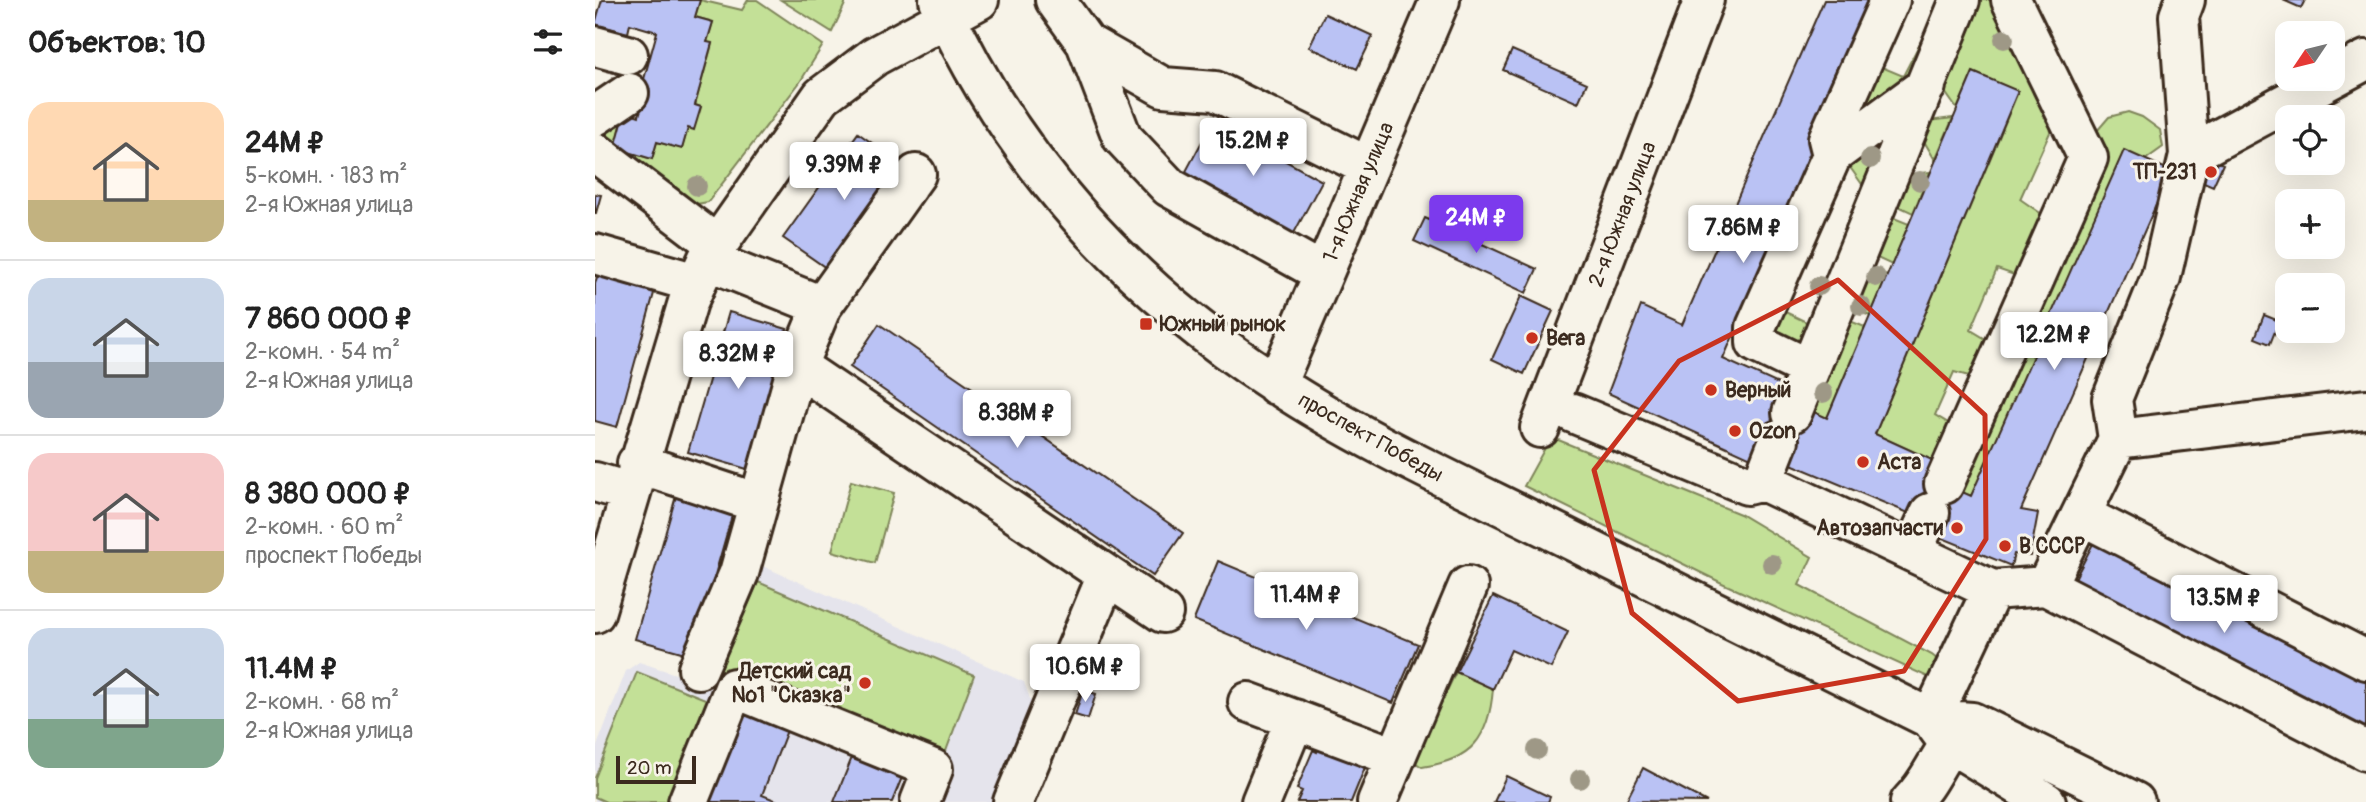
<!DOCTYPE html>
<html lang="ru">
<head>
<meta charset="utf-8">
<style>
	body { margin:0; font-family:Pangolin,sans-serif; background:#f6f6f6; color:#222; height:100vh; display:flex; flex-direction:column; font-size:26px; white-space:nowrap }
	* { box-sizing:border-box; margin:0 }
	p { font-size:23px; color:#767676 }
	.icon { flex:none; width:38px; height:38px; fill:none; stroke:currentColor; stroke-width:2; stroke-linecap:round; stroke-linejoin:round }
	.map { position:relative; flex:1; overflow:hidden }
	.details { display:flex; flex-direction:column; background:#fff; width:595px }
	.details>* { flex:none }
	.needle { width:46px; rotate:235deg }
	.buttons { position:absolute; left:1680px; top:21px; display:grid; gap:14px }
	.buttons a { display:grid; place-items:center; width:70px; height:70px; border-radius:14px; background:#fff; box-shadow:0 7px 28px #0002; font-size:35px }
	.scale { position:absolute; left:21px; bottom:18px; width:80px; box-sizing:border-box; padding-left:7px; border:4px solid #3b2a1e; border-top:0; font-size:19px; line-height:24px; white-space:nowrap; color:#3b2a1e; -webkit-text-stroke:5px #f7f3e8; paint-order:stroke }
	.price { position:absolute; translate:-50% -60px; padding:0 16px; border-radius:7px; background:#fff; color:#222; font-size:23px; line-height:46px; filter:drop-shadow(0 2px 4px #0008) }
	.price::after { content:''; position:absolute; left:50%; top:42px; width:21px; height:16px; margin-left:-10px; background:inherit; clip-path:polygon(0 0,100% 0,50% 100%) }
	.price.current { background:#7c3aed; color:#fff }
	ul { padding:0; list-style:none }
	li { display:flex; align-items:center; gap:21px; height:175px; padding:0 28px }
	li+li { border-top:2px solid #e0e0e0 }
	li span { display:grid; place-items:center; flex:none; width:196px; height:140px; border-radius:21px; color:#555 }
	li>.icon { margin-inline-start:auto }
	span .icon { width:84px; height:84px; fill:#fffc; stroke-width:1 }
	li b { font-size:30px }
	h2 { display:flex; justify-content:space-between; align-items:center; height:84px; padding:0 28px; font-size:30px }
	main { display:flex; flex:1; min-height:0 }
	.map>svg:first-child { display:block }
	.built { fill:#e5e4ec }
	.green { fill:#c3e097; stroke:#7f855a; stroke-width:2 }
	.building { fill:#bac2f4; stroke:#3b2a1e; stroke-width:2 }
	.lines { fill:none; stroke-linecap:round; stroke-linejoin:round }
	.minor-casing { stroke:#3b2a1e; stroke-width:44 }
	.minor { stroke:#f7f3e8; stroke-width:38 }
	.tree { fill:#9e9886 }
	.marked { fill:none; stroke:#c8321e; stroke-width:5; stroke-linejoin:round }
	.poi-dot { fill:#c8321e; stroke:#f7f3e8; stroke-width:2.5 }
	.labels { text-anchor:middle; stroke-width:6; stroke-linejoin:round; paint-order:stroke }
	.poi-label { font-size:21px; font-weight:bold; fill:#3b2a1e; stroke:#f7f3e8; text-anchor:start }
	.street-label { font-size:21px; fill:#3b2a1e; stroke:#f7f3e8 }
</style>
</head>
<body>
<main>
<section class="details">
<h2>Объектов: 10<svg class="icon" aria-label="filters" viewBox="0 0 24 24"><path d="M4 7h16M4 17h16"/><circle cx="9" cy="7" r="2"/><circle cx="15" cy="17" r="2"/></svg></h2>
<ul>
<li><span style="background:linear-gradient(#ffd9b3 70%,#c2b280 0)"><svg class="icon" aria-label="home" viewBox="0 0 24 24"><path d="M3 11l9-7 9 7M6 9v11h12V9"/></svg></span><div><b>24M ₽</b><p>5-комн. · 183 m²</p><p>2-я Южная улица</p></div></li>
<li><span style="background:linear-gradient(#c9d6e8 60%,#9aa5b1 0)"><svg class="icon" aria-label="home" viewBox="0 0 24 24"><path d="M3 11l9-7 9 7M6 9v11h12V9"/></svg></span><div><b>7 860 000 ₽</b><p>2-комн. · 54 m²</p><p>2-я Южная улица</p></div></li>
<li><span style="background:linear-gradient(#f6c9c9 70%,#c2b280 0)"><svg class="icon" aria-label="home" viewBox="0 0 24 24"><path d="M3 11l9-7 9 7M6 9v11h12V9"/></svg></span><div><b>8 380 000 ₽</b><p>2-комн. · 60 m²</p><p>проспект Победы</p></div></li>
<li><span style="background:linear-gradient(#c9d6e8 65%,#7fa58c 0)"><svg class="icon" aria-label="home" viewBox="0 0 24 24"><path d="M3 11l9-7 9 7M6 9v11h12V9"/></svg></span><div><b>11.4M ₽</b><p>2-комн. · 68 m²</p><p>2-я Южная улица</p></div></li>
</ul>
</section>
<div class="map">
<svg width="1771" height="802" viewBox="0 0 1771 802">
	<rect width="100%" height="100%" fill="#f7f3e8"/>
	<filter id="ink" filterUnits="userSpaceOnUse"><feTurbulence type="fractalNoise" baseFrequency=".0143" numOctaves="2"/><feDisplacementMap in="SourceGraphic" scale="14" xChannelSelector="R" yChannelSelector="G"/><feConvolveMatrix kernelMatrix="1 2 1 2 8 2 1 2 1" color-interpolation-filters="sRGB"/></filter>
	<g filter="url(#ink)">
		<!-- built -->
		<path class="built" d="M163 564 429 682 440 713 406 802H0V751L31 671 44 662 111 684Z"/>
		<!-- green -->
		<path class="green" d="M105 0 147 10 153 0H162L228 45 205 82 113 202 96 205 10 142 11 125 30 111 20 148 57 159 62 142 87 148 93 128 105 107 100 105 117 44 112 42 118 22 100 17Z
			M186 0H250V4L237 32Z
			M1373 0H1405L1461 119 1425 199 1454 219 1428 278 1402 269 1376 330 1399 344 1385 379 1359 372 1340 415 1363 429 1348 465 1280 434 1423 92 1378 72 1362 109 1343 82Z
			M1326 41H1331L1325 76 1246 138 1275 62 1308 76Z
			M1533 112 1547 117 1565 130 1568 147 1550 160 1376 496 1356 487 1495 139 1514 117Z
			M1358 118 1340 160 1323 131 1326 122Z
			M1295 122 1269 187 1247 156Z
			M1335 172 1318 213 1303 206 1295 198 1304 176Z
			M1286 218H1299L1314 224 1297 265 1282 258 1275 246Z
			M1277 270 1292 276 1275 316 1250 306 1263 274Z
			M1184 309 1224 328 1216 346 1167 334Z
			M1245 317 1270 327 1232 418 1208 407Z
			M956 437 1145 514 1217 557 1204 585 1337 655 1343 660 1335 678 1127 583 929 486Z
			M256 481 299 493 280 563 237 551Z
			M163 582 379 675 347 762 124 671Z
			M42 672 118 702 79 802H11L0 797V778Z
			M861 672 898 689C894 738 877 760 827 767L818 761Z"/>
		<!-- building -->
		<path class="building" d="M7 0H105L100 17 118 22 112 42 117 43 100 105 106 107 99 130 93 128 87 149 62 142 57 159 20 148 30 111 44 116 51 92 46 90 62 32 35 24 33 33 0 24Z
			M1229 0H1284L1128 359 1199 391 1167 463 1013 393 1046 306 1087 325Z
			M1688 0H1710L1706 8Z
			M730 14 778 36 762 69 714 47Z
			M917 50 992 83 983 103 908 70Z
			M1378 72 1423 91 1280 434 1348 465 1323 517 1184 459 1208 407 1232 418Z
			M618 121 727 181 698 235 589 175Z
			M263 133 309 166 234 270 188 238Z
			M1529 150 1576 171 1426 510 1443 513 1435 556 1419 554 1416 566 1335 533 1356 487 1376 496Z
			M1613 158 1628 164 1618 186 1604 180Z
			M0 194 6 195 1 213H0Z
			M830 218 942 269 931 293 819 241Z
			M4 270 61 286 22 427 0 421V284Z
			M926 296 958 311 929 374 897 359Z
			M134 312 192 329 152 469 93 452Z
			M1669 315 1684 321 1675 344 1660 338Z
			M284 324 588 533 558 576 255 367Z
			M81 496 138 512 97 655 40 639Z
			M1502 536 1771 673V741L1474 590Z
			M623 561 823 644 798 703 599 620Z
			M898 596 973 632 956 668 916 650 898 689 861 672Z
			M488 690 501 694 493 719 480 715Z
			M149 707 194 725 167 795 185 802H112Z
			M726 741 773 760 756 802H702L707 791 702 789 710 769 718 750 722 752Z
			M260 750 310 770 297 802H239Z
			M1048 768 1112 802 1031 801Z
			M911 776 955 797 953 802H899Z"/>
		<g class="lines">
			<!-- minor casing -->
			<g class="minor-casing">
				<path id="minor" d="M344 0C416 160 533 288 680 383 769 442 868 486 964 534 1088 596 1212 658 1336 719L1377 722 1540 802
					M460 0 491 43 568 87 620 91 774 167
					M491 43 527 137 574 187 728 273
					M0 46 33 55
					M0 116 34 93
					M0 152 122 245
					M1237 155 1233 139 1295 0
					M1594 155 1771 60
					M0 254 101 283
					M112 260 227 306
					M202 366 568 613
					M1215 369 1161 343V327L1237 155 1331 86
					M681 385 845 0
					M978 413 1152 485 1168 481 1397 590
					M1197 413 1365 0
					M945 428 1109 0
					M1523 439 1771 409
					M42 463 163 503
					M1168 481 1184 440
					M0 482 34 492
					M1349 484 1493 158 1416 0
					M1486 515 1771 660
					M1317 552 1335 513
					M1451 586 1771 751
					M0 613 93 302 112 260 227 96 280 56 384 0
					M103 669 144 573 202 366 227 306 321 174
					M653 702 800 757
					M1336 719 1397 590 1451 586 1523 439 1517 399 1566 277 1594 155 1584 16 1590 0
					M1336 719 1353 742 1451 802
					M93 802 139 688 338 769 325 802
					M418 802 512 575
					M666 802 700 719
					M782 802 873 586
					M1315 802C1340 778 1343 750 1373 726"/>
			</g>
			<!-- minor -->
			<use href="#minor" class="minor"/>
		</g>
		<!-- trees -->
		<g class="tree">
			<circle cx="1409" cy="39" r="10"/>
			<circle cx="1275" cy="159" r="10"/>
			<circle cx="1325" cy="181" r="10"/>
			<circle cx="102" cy="186" r="10"/>
			<circle cx="1281" cy="277" r="10"/>
			<circle cx="1224" cy="286" r="10"/>
			<circle cx="1266" cy="306" r="10"/>
			<circle cx="1228" cy="393" r="10"/>
			<circle cx="1177" cy="564" r="10"/>
			<circle cx="942" cy="750" r="10"/>
			<circle cx="985" cy="779" r="10"/>
		</g>
	</g>
	<!-- marked area -->
	<path class="marked" d="M1243 280 1390 415 1391 539 1309 671 1143 701 1037 613 999 470 1084 361Z"/>
	<!-- markers -->
	<g class="poi-dot">
		<circle cx="1616" cy="172" r="7"/>
		<rect x="544" y="317" width="14" height="14" rx="3.5"/>
		<circle cx="937" cy="338" r="7"/>
		<circle cx="1116" cy="390" r="7"/>
		<circle cx="1140" cy="431" r="7"/>
		<circle cx="1268" cy="462" r="7"/>
		<circle cx="1362" cy="528" r="7"/>
		<circle cx="1410" cy="546" r="7"/>
		<circle cx="270" cy="683" r="7"/>
	</g>
	<g class="labels">
		<!-- poi labels -->
		<g class="poi-label">
			<text x="1602" y="179" text-anchor="end">ТП-231</text>
			<text x="565" y="331">Южный рынок</text>
			<text x="951" y="345">Вега</text>
			<text x="1130" y="397">Верный</text>
			<text x="1154" y="438">Ozon</text>
			<text x="1282" y="469">Аста</text>
			<text x="1348" y="535" text-anchor="end">Автозапчасти</text>
			<text x="1424" y="553">В СССР</text>
			<text x="256" y="678" text-anchor="end">Детский сад<tspan x="256" dy="24">№1 "Сказка"</tspan></text>
		</g>
		<!-- street labels -->
		<g class="street-label">
			<text transform="translate(763 192) rotate(-67)" y="7">1-я Южная улица</text>
			<text transform="translate(1027 214) rotate(-69)" y="7">2-я Южная улица</text>
			<text transform="translate(776 437) rotate(29)" y="7">проспект Победы</text>
		</g>
	</g>
</svg>
<div class="buttons">
<a><svg class="needle" viewBox="-14 -14 28 28"><path d="M0-13l5 13h-10z" fill="#e53935"/><path d="M0 13l5-13h-10z" fill="#767676"/></svg></a>
<a><svg class="icon" aria-label="locate" viewBox="0 0 24 24"><circle cx="12" cy="12" r="6"/><path d="M12 2v4M12 18v4M2 12h4M18 12h4"/></svg></a>
<a>+</a>
<a>−</a>
</div>
<div class="scale">20 m</div>
<b class="price" style="left:658px;top:178px">15.2M ₽</b>
<b class="price" style="left:249px;top:202px">9.39M ₽</b>
<b class="price current" style="left:881px;top:255px">24M ₽</b>
<b class="price" style="left:1148px;top:265px">7.86M ₽</b>
<b class="price" style="left:1459px;top:372px">12.2M ₽</b>
<b class="price" style="left:143px;top:391px">8.32M ₽</b>
<b class="price" style="left:422px;top:450px">8.38M ₽</b>
<b class="price" style="left:711px;top:632px">11.4M ₽</b>
<b class="price" style="left:1629px;top:635px">13.5M ₽</b>
<b class="price" style="left:490px;top:704px">10.6M ₽</b>
</div>
</main>
</body>
</html>
